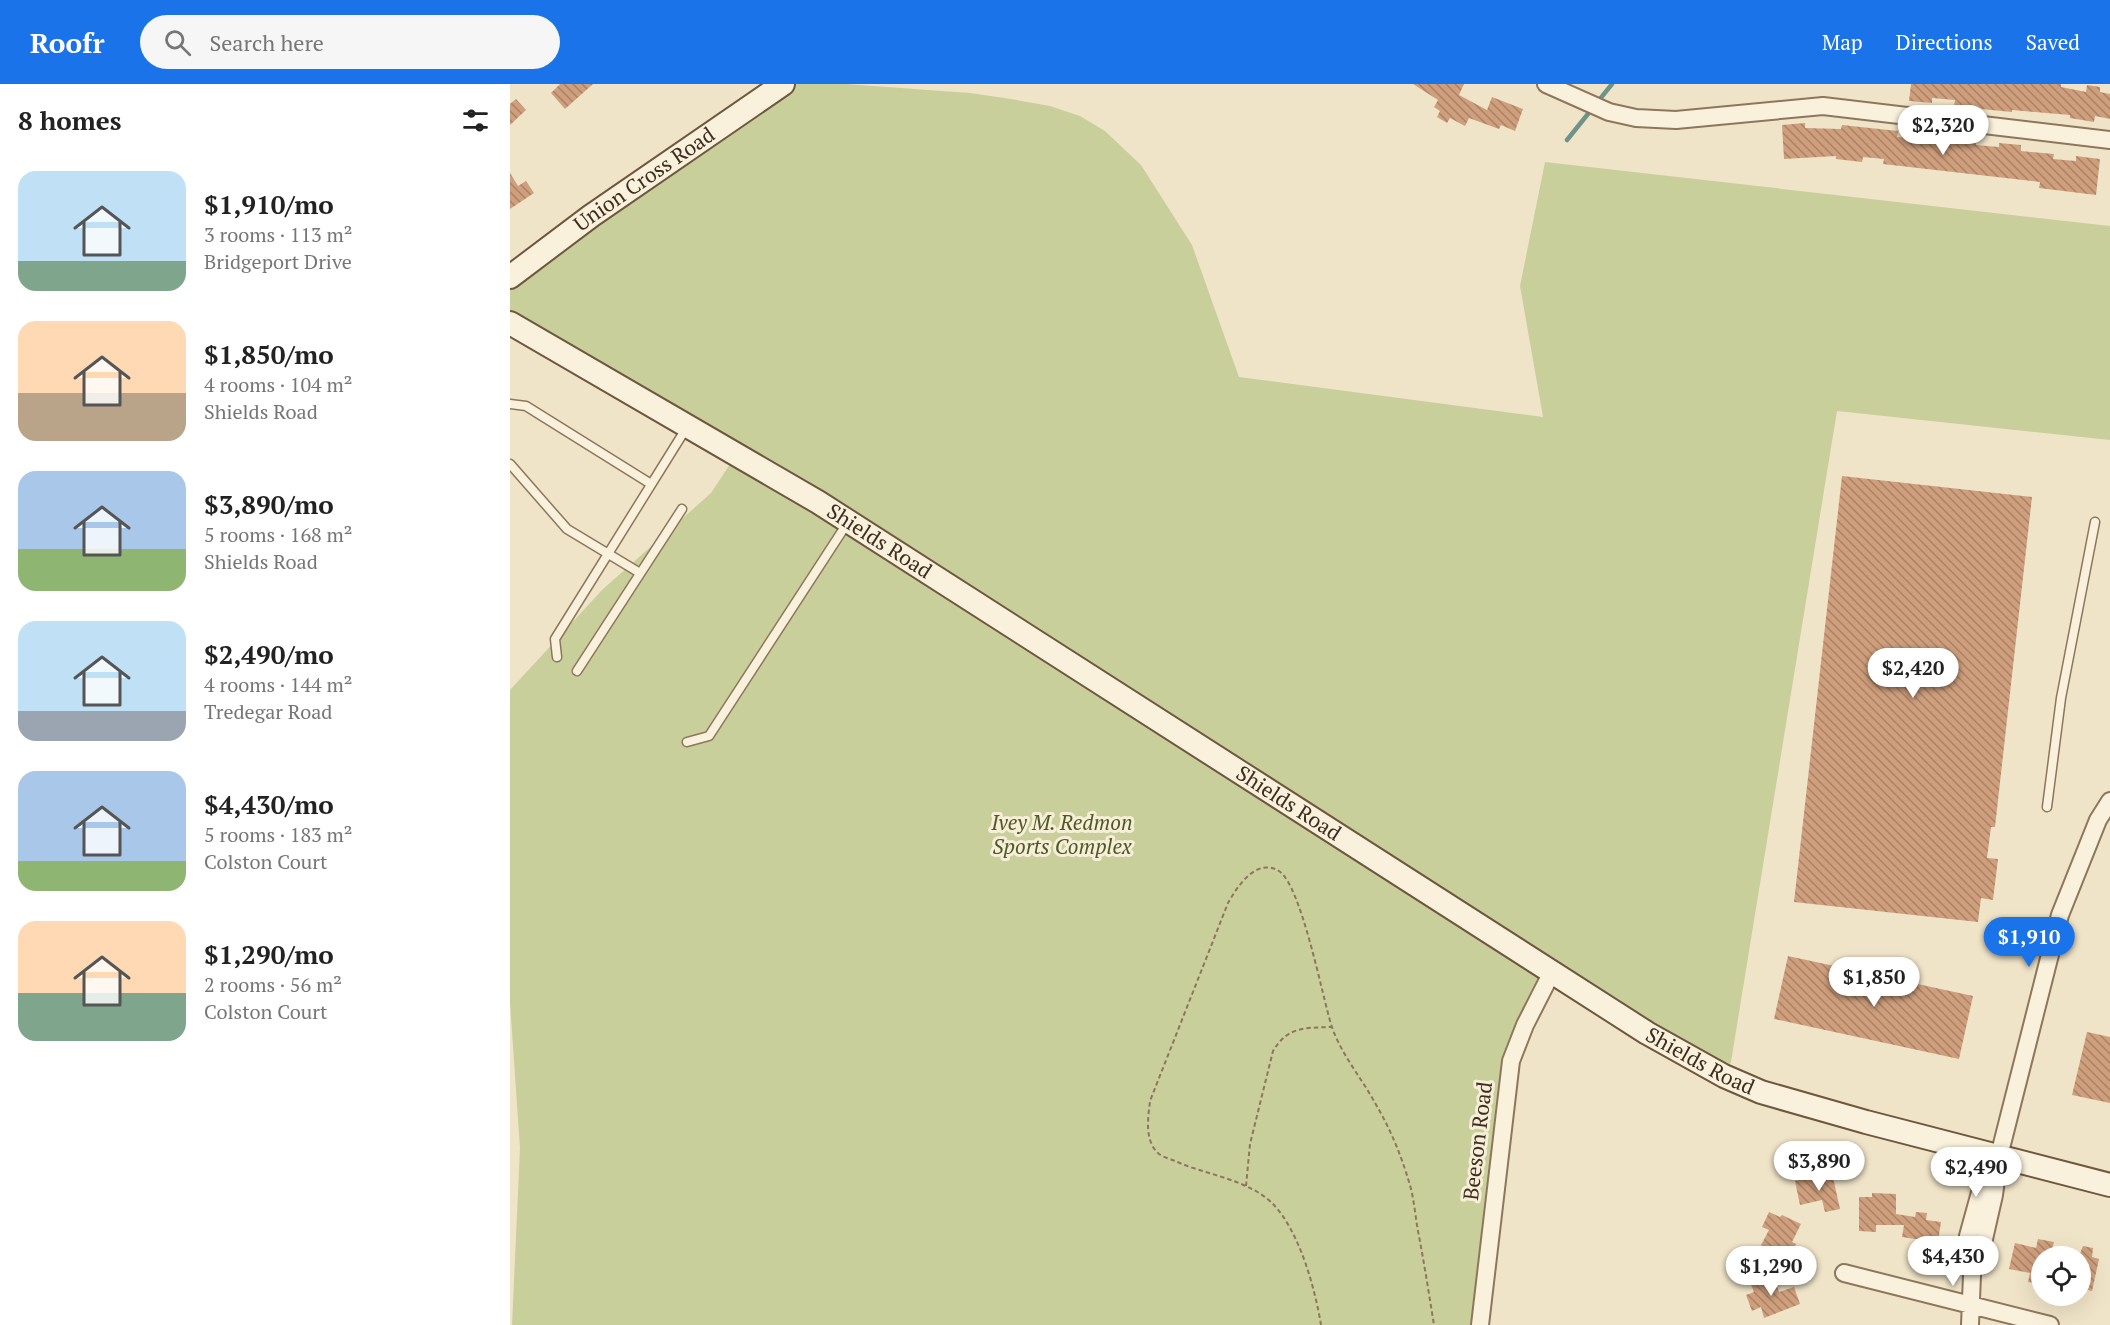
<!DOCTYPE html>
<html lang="en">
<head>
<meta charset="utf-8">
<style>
	body { margin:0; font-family:"PT Serif",serif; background:#f6f6f6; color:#222; height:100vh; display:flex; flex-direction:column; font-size:22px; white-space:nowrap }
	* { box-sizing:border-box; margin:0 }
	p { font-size:20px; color:#767676 }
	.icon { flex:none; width:33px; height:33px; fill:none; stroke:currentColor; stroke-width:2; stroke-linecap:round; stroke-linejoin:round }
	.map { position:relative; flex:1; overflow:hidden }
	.sheet { display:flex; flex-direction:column; background:#fff; width:510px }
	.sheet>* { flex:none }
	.tools { position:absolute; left:1521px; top:1162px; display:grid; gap:12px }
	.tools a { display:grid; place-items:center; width:60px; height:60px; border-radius:50%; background:#fff; box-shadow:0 6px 24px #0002; font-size:30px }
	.price { position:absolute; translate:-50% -51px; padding:0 14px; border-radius:21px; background:#fff; color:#222; font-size:20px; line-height:39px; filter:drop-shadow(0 2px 3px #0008) }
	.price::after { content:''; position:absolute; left:50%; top:36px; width:18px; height:14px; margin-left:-9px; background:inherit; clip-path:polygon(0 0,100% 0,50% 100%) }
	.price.active { background:#1a73e8; color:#fff }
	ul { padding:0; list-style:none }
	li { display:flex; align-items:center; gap:18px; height:150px; padding:0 18px }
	li span { display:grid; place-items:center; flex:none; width:168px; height:120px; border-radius:18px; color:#555 }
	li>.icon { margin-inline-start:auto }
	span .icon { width:72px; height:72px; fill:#fffc; stroke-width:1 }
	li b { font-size:26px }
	h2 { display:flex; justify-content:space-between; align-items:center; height:72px; padding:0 18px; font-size:26px }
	header { display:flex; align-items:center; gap:36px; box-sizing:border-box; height:84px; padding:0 30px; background:#1a73e8; color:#fff }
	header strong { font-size:28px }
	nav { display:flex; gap:33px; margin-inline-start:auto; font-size:21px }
	.search { width:420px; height:54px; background:#f6f6f6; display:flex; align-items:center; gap:15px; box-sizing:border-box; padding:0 21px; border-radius:33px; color:#767676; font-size:22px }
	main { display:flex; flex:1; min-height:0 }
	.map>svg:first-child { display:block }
	.park { fill:#c9cf9b }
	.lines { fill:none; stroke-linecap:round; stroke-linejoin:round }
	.stream { stroke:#6f938a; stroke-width:4.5 }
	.building { fill:url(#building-back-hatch) }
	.lane-casing { stroke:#8d765c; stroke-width:11 }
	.street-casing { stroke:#8d765c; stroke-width:20 }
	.secondary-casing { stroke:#6f573f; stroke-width:26 }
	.path { stroke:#8d765c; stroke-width:2; stroke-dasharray:4.5 3; stroke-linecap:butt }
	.lane { stroke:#faf1dc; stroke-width:8 }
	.street { stroke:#faf1dc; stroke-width:16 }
	.secondary { stroke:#faf1dc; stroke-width:22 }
	.labels { text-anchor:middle; stroke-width:6; stroke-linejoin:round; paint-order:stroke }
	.street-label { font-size:21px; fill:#3d2e20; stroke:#f7eed8 }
	.park-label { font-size:21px; font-style:italic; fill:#4d5a26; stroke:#f7eed8 }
</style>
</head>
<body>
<header>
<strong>Roofr</strong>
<div class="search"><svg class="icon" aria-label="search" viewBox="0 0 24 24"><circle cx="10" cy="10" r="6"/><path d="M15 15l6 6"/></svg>Search here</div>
<nav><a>Map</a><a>Directions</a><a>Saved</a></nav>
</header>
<main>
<section class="sheet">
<h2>8 homes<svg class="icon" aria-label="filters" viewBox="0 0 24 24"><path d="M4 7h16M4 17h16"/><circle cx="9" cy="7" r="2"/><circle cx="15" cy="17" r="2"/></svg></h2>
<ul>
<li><span style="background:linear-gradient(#bfe0f5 75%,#7fa58c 0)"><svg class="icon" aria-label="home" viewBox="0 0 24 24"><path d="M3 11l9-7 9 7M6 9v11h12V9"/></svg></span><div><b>$1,910/mo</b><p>3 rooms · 113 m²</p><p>Bridgeport Drive</p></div></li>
<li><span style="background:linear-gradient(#ffd9b3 60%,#b9a48a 0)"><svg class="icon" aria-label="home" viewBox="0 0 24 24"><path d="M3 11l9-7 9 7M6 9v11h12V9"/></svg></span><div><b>$1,850/mo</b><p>4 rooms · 104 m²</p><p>Shields Road</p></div></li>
<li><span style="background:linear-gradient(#a9c7e8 65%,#8fb573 0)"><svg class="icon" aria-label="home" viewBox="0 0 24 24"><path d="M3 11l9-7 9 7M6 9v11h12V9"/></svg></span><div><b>$3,890/mo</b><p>5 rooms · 168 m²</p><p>Shields Road</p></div></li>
<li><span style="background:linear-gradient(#bfe0f5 75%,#9aa5b1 0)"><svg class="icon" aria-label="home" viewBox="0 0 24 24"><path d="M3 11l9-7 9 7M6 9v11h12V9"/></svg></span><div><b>$2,490/mo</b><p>4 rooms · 144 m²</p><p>Tredegar Road</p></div></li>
<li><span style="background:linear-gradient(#a9c7e8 75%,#8fb573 0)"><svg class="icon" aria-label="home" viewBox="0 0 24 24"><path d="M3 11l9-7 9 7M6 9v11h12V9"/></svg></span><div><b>$4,430/mo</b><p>5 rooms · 183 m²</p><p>Colston Court</p></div></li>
<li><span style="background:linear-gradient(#ffd9b3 60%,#7fa58c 0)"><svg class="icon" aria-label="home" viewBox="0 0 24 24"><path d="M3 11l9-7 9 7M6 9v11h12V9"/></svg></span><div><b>$1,290/mo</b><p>2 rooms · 56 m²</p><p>Colston Court</p></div></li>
</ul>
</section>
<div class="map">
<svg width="1600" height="1241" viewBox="0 0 1600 1241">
	<defs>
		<pattern id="building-back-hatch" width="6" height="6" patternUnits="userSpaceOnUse" patternTransform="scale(1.5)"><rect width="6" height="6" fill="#cf9f7d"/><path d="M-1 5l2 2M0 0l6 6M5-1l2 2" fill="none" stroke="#a98266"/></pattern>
	</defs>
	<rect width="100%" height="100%" fill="#f0e4c8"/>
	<!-- park -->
	<path class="park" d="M273 0H336L460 9 501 15 540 22 570 32 595 47 631 81 682 161 729 293 1033 333 1010 202 1035 78 1600 142V356L1327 327 1221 978 1214 992 1043 888 1001 977 970 1241H2L10 1064 0 919V606L92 506 201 409 226 371 0 239V193Z"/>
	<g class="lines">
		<!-- stream -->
		<path class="stream" d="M1057 56 1102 0"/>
	</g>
	<!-- building -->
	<path class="building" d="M50 0H83L55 25 41 9Z
		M903 0H954L949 11 977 26 982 13 1013 25 1005 47 991 41 989 45 959 34 955 42 940 34 937 39 927 33 930 27 924 23 928 16Z
		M1401 0H1551V3L1576 8 1577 1 1590 3V8L1600 10V35L1585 32 1584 38 1560 34V31L1502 26V28L1481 26 1444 22 1445 16 1422 14V19L1399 17Z
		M6 15 16 26 0 41V20Z
		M1295 39V44L1331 45 1332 41 1388 47 1387 53 1410 55V50L1466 55V61L1489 63V59L1511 61V67L1544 70 1543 75 1566 77V72L1590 75 1586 111 1529 104 1530 98 1373 80 1374 75 1353 73 1352 78 1326 75V72L1274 75 1272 41Z
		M0 89 8 102 16 97 24 109 0 125Z
		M1332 392 1522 413 1485 743H1481L1477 774 1488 775 1483 816 1471 814 1468 838 1284 818Z
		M1278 872 1463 912 1449 975 1264 935Z
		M1577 948 1600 953V1019L1562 1011Z
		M1322 1089 1330 1125 1315 1128 1312 1116 1290 1121 1285 1097Z
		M1362 1109 1386 1110V1130L1405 1133 1406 1128 1417 1129 1416 1136 1431 1138 1425 1177 1409 1175 1412 1156 1392 1153 1394 1141H1366V1148L1349 1147V1113H1362Z
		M1259 1128 1270 1133 1272 1131 1291 1140 1282 1158 1286 1160 1279 1175 1251 1161 1259 1146 1252 1143Z
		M1528 1155 1544 1158 1540 1173H1532V1201L1518 1198 1520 1189 1499 1185 1505 1159 1526 1164Z
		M1573 1162 1583 1164 1582 1173 1589 1175 1582 1207 1570 1204V1170Z
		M1262 1190 1269 1208 1284 1203 1290 1220 1254 1234 1251 1223 1242 1227 1236 1211 1244 1208 1240 1198Z"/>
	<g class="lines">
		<!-- lane casing -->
		<g class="lane-casing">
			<path id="lane" d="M0 320 16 322 141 400
				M0 380 57 445 130 489
				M47 573 45 555 177 343
				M67 587 172 425
				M177 658 199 652 338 438
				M1537 723 1551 614 1585 438"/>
		</g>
		<!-- street casing -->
		<g class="street-casing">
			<path id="street" d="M1036 0 1099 28 1126 34 1166 36 1313 22 1600 56
				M1463 1166 1474 1155 1484 1111 1489 1072 1550 831 1588 736 1600 717
				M1334 1189 1540 1241
				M970 1241 1001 977 1015 941 1042 888
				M1460 1241 1463 1166 1458 1152 1471 1105 1484 1080"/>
		</g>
		<!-- secondary casing -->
		<g class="secondary-casing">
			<g id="secondary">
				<path id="s1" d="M0 193 81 132 273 0"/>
				<path id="s2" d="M0 239 308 418 1137 949 1214 992 1251 1008 1356 1038 1600 1101"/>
			</g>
		</g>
		<!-- path -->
		<path class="path" d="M736 1102 740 1060 763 967C778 942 795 944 822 943
			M811 1241C805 1204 789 1146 762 1119 737 1095 696 1091 665 1077 660 1075 653 1073 649 1070 634 1057 638 1034 640 1017L718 819C727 803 746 773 769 787 791 801 812 911 821 940 830 969 851 993 865 1019 880 1044 891 1071 899 1098 904 1113 905 1131 908 1147 914 1178 919 1210 924 1241"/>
		<!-- lane -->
		<use href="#lane" class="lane"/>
		<!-- street -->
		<use href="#street" class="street"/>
		<!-- secondary -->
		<use href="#secondary" class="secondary"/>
	</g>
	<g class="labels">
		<!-- street labels -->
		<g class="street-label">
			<text dy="7" stroke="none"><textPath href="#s1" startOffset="166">Union Cross Road</textPath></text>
			<text dy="7" stroke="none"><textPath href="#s2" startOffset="429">Shields Road</textPath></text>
			<text dy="7" stroke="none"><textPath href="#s2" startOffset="915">Shields Road</textPath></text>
			<text dy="7" stroke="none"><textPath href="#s2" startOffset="1401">Shields Road</textPath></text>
			<text transform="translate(968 1057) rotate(-83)" y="7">Beeson Road</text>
		</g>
		<!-- park labels -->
		<g class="park-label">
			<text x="552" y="746">Ivey M. Redmon<tspan x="552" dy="24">Sports Complex</tspan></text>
		</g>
	</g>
</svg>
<div class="tools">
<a><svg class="icon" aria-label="locate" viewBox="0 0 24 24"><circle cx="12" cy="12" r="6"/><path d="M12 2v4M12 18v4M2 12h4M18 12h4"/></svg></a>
</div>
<b class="price" style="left:1433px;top:72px">$2,320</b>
<b class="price" style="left:1403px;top:615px">$2,420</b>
<b class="price active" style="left:1519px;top:884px">$1,910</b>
<b class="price" style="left:1364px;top:924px">$1,850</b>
<b class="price" style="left:1309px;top:1108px">$3,890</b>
<b class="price" style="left:1466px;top:1114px">$2,490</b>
<b class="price" style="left:1443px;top:1203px">$4,430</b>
<b class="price" style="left:1261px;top:1213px">$1,290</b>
</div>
</main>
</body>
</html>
